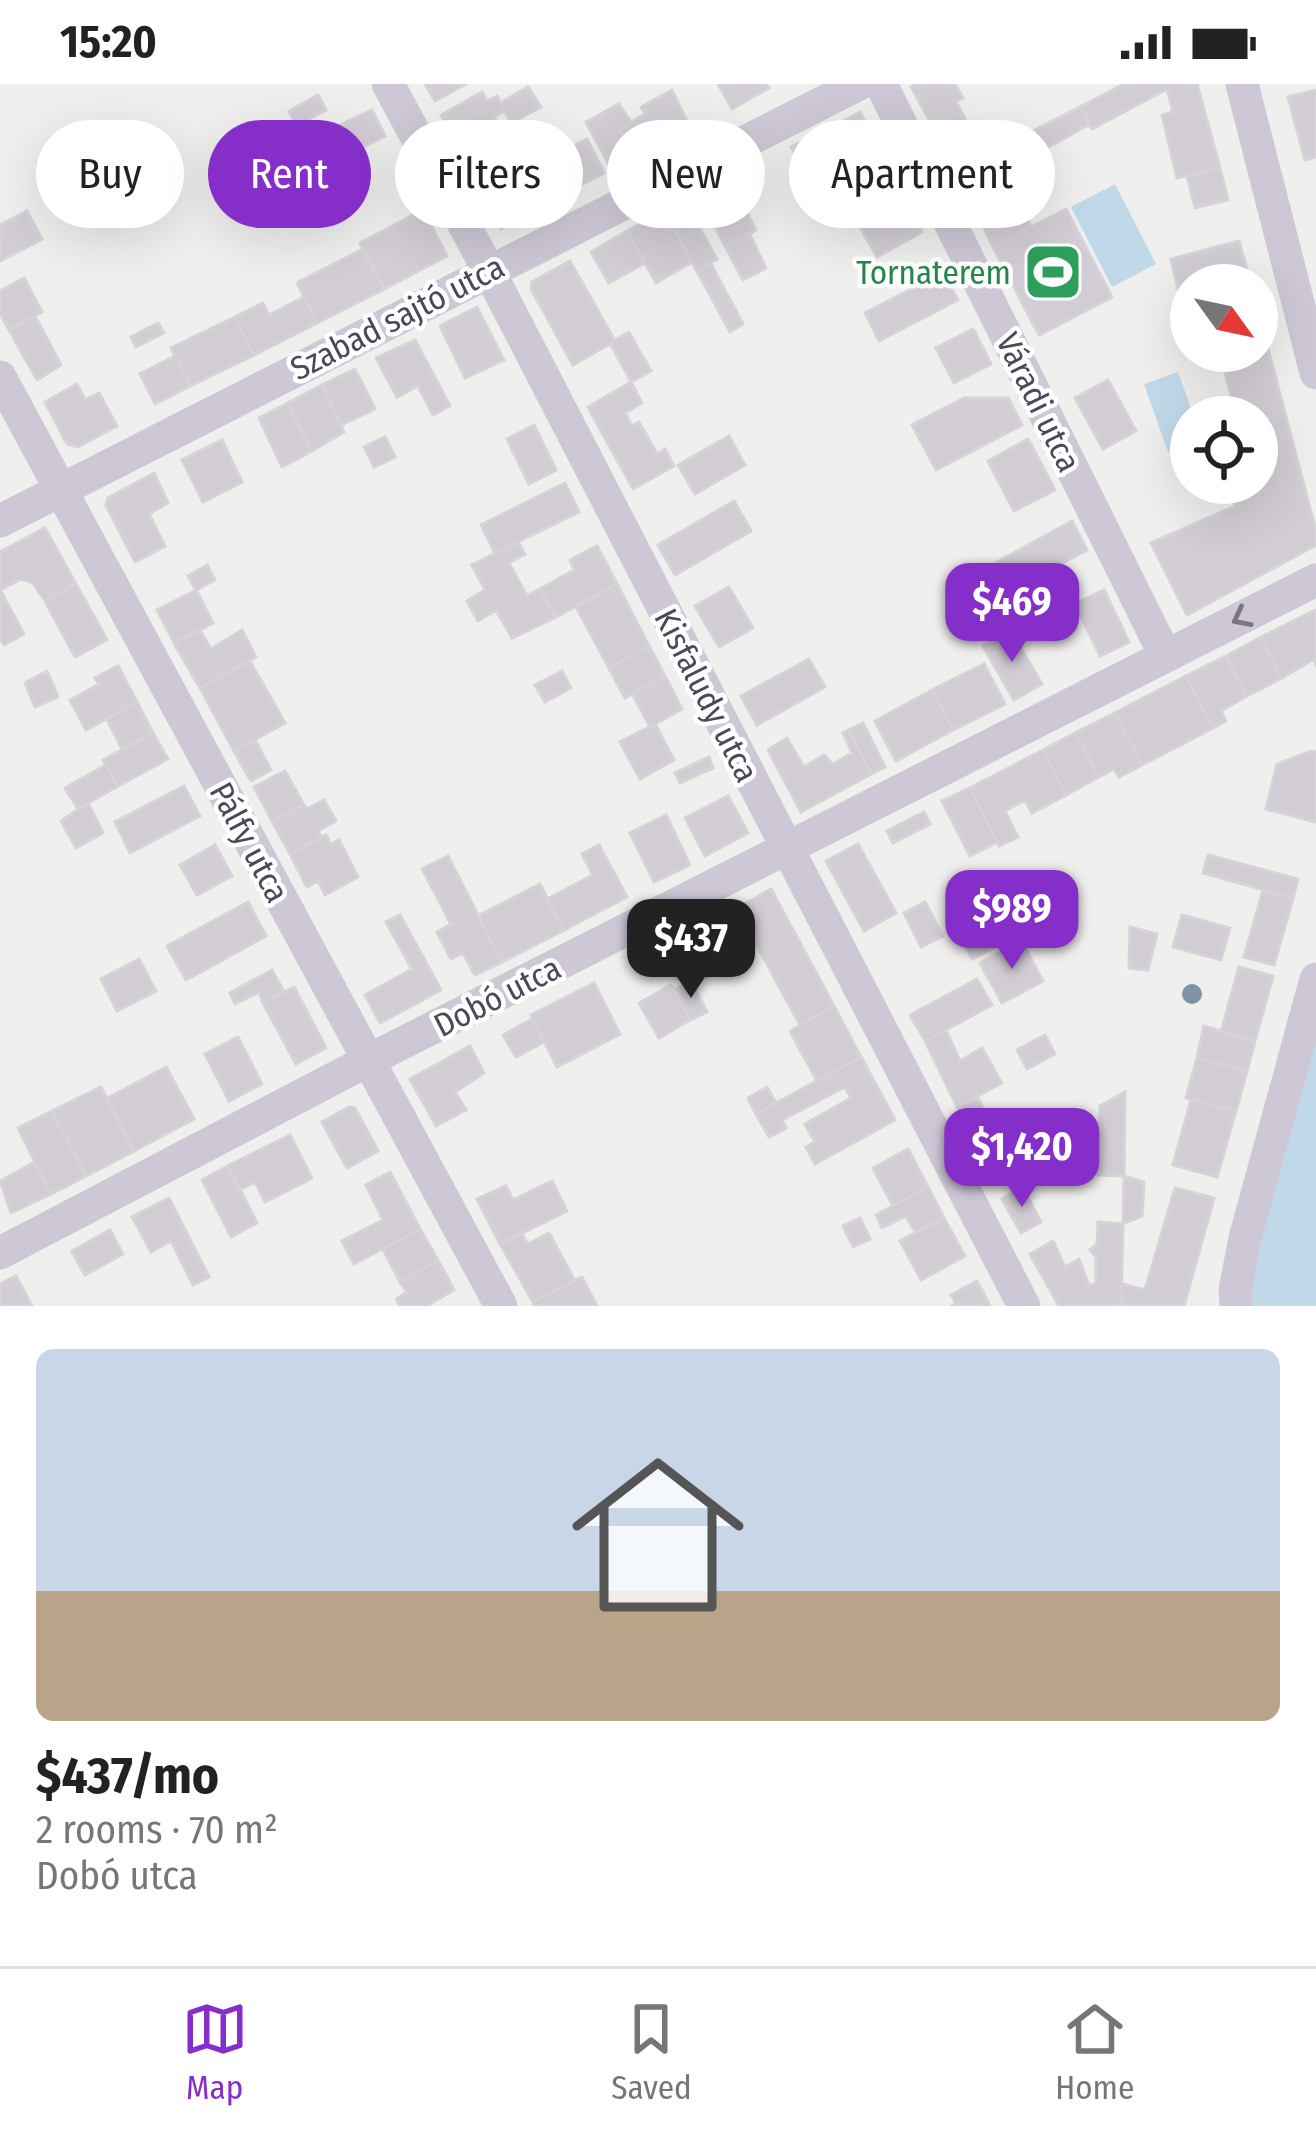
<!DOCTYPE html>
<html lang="en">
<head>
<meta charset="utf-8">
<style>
	body { margin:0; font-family:"Fira Sans Condensed",sans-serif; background:#f2f2f2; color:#222; height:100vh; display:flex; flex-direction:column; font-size:45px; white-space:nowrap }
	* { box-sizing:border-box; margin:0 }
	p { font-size:39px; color:#767676 }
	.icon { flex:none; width:66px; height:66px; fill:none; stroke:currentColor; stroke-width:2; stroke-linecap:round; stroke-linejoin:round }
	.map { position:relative; height:1222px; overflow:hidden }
	.details { display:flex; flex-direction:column; background:#fff; flex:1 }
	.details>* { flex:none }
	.banner { position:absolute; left:36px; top:36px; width:1245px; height:108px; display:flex; gap:24px }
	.needle { width:78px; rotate:123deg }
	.fabs { position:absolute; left:1170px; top:180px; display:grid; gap:24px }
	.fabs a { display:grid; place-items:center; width:108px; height:108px; border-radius:50%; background:#fff; box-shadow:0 12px 48px #0002; font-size:60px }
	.price { position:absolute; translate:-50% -102px; padding:0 27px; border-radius:24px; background:#862ec9; color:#fff; font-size:39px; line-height:78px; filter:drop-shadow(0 3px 6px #0008) }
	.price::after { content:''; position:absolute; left:50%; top:72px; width:36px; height:27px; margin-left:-18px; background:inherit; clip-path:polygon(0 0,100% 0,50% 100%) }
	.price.active { background:#222; color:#fff }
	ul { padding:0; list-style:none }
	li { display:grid; align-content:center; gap:24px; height:636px; padding:0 36px }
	li span { display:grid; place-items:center; height:372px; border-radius:18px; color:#555 }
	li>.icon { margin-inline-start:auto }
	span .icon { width:216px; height:216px; fill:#fffc; stroke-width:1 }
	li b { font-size:51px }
	.tag { padding:0 42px; border-radius:54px; background:#fff; box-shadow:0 12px 48px #0002; font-size:42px; line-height:108px }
	.tag.active { background:#862ec9; color:#fff }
	.status { display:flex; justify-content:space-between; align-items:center; height:84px; padding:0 60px; background:#fff; direction:ltr }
	.status svg { height:33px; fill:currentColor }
	.tab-bar { display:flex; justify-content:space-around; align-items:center; height:168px; border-top:3px solid #e0e0e0; background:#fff; font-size:33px; color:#767676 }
	.tab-bar a { display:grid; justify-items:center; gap:6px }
	.tab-bar .active { color:#862ec9 }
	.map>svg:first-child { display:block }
	.green { fill:#c0d9e9 }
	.building { fill:#d2cdd4; stroke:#d6d2d8; stroke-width:3 }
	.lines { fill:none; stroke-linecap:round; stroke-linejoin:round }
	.minor { stroke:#cec8d6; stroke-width:33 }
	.tree { fill:#7e93a8 }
	.oneway { stroke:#7b7484 }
	.labels { text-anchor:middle; stroke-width:9; stroke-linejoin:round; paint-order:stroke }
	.leisure-label { font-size:33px; fill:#27864d; stroke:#fff; text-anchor:end }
	.street-label { font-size:33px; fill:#4f4758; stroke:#fff }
</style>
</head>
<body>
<div class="status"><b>15:20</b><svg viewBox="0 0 49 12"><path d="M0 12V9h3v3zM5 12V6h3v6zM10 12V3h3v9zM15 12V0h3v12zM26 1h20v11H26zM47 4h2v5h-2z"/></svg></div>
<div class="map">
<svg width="1316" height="1222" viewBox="0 0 1316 1222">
	<rect width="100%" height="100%" fill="#efefed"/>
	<!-- green -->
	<path class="green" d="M1115 100 1156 180 1112 203 1071 123Z
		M1178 288 1194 333 1191 360 1168 368 1144 300Z
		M1316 895V1222H1236Z"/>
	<!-- building -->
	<path class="building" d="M425 0H466L435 17Z
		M718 0H766L769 4 732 25Z
		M916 0H955L963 14 956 18 985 71 957 86 911 3Z
		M1124 0H1197L1220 84 1177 94 1162 31 1173 28 1167 5 1092 45 1080 23Z
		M528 3 541 23 511 39 500 19Z
		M672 6 691 46 635 74 619 45 645 30 641 23Z
		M1316 6V73L1305 76 1288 13Z
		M482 8 487 17 497 12 505 27 494 33 500 43 460 65 441 31Z
		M318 11 326 26 309 35 314 43 300 49 289 27Z
		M619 20 631 38 619 45 635 74 612 86 586 38Z
		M1080 23 1090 40 1038 69 1027 50Z
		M372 26 385 52 349 70 336 43Z
		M860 28 893 93 861 110 828 45Z
		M828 45 835 59 800 78 791 63Z
		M587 55 604 89 563 110 544 77Z
		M322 59 332 80 315 88 305 67Z
		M528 80 549 119 501 145 480 106Z
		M1220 84 1228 116 1195 124 1187 92Z
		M1004 89 1031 142 993 163 969 112 978 108 975 102Z
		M730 97 756 146 725 162 700 113Z
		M841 106 846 117 864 108 872 122 834 141 821 117Z
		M904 115 922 148 877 173 859 141Z
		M684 116 717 175 697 187 664 127Z
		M1066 125 1112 213 1039 251 993 163Z
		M423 126 447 172 384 205 360 159Z
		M27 127 42 155 0 177V141Z
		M664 127 692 178 656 199 627 147Z
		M627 147 645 179 609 199 591 168Z
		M749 149 766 184 743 196 725 162Z
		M1239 157 1251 201 1203 200 1178 205 1171 175Z
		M363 165 384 205 317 239 297 199Z
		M570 177 615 257 573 281 531 205 532 198Z
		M711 180 743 240 730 248 697 187Z
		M943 189 958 216 879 257 865 229Z
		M24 194 42 228 9 246 0 229V207Z
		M304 213 317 239 254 271 235 233 263 219 269 231Z
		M477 223 504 276 465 294 440 242Z
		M1257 223 1316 447V461L1187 531 1151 459 1235 422 1228 399H1257V333H1236L1220 267H1257Z
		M35 232 61 281 37 296 9 246Z
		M235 233 254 271 190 302 171 264Z
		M158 239 164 249 136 263 131 253Z
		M973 245 991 280 954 299 936 264Z
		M629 248 651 287 631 298 610 259Z
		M415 256 450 322 433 331 418 302 397 313 376 274Z
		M175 272 190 302 155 320 140 290Z
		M355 285 375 325 341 341 322 301Z
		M1108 296 1136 347 1103 365 1075 314Z
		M631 298 642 319 625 329 632 342 639 338 657 370 665 365 674 382 633 405 588 323Z
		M77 300 85 316 99 309 117 342 78 363 67 360 45 318Z
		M322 301 344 348 312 367 288 319Z
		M964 314H1008L1022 341 936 386 912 341Z
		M288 319 312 367 282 383 259 334Z
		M534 341 556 386 529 400 507 355Z
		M729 352 745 381 695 410 678 381Z
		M385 353 395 373 374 383 364 363Z
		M1028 355 1055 406 1014 427 988 377Z
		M222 356 242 398 203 418 182 376Z
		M154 389 168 419 149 430 165 462 135 478 106 421 108 414Z
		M565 399 579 428 495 469 481 441Z
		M734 417 751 447 675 491 658 461Z
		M1072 437 1087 466 1011 506 997 478Z
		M45 444 76 500 45 517 33 499 21 495 0 506V468Z
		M518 458 525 470 509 479 527 512 540 505 556 533 512 554 496 526 478 537 467 517 485 506 472 481Z
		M597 462 617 500 556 533 540 505 574 486 570 476Z
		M207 481 215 496 196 506 188 492Z
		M76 500 107 556 75 573 45 517Z
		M617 500 649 562 609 584 576 523Z
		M729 503 753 544 719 563 695 522Z
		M0 506 24 550 4 561 0 554Z
		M196 506 213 539 174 559 157 526Z
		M1104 506 1129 558 1100 572 1075 520Z
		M1316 526V583L1314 575 1282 594 1261 553Z
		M199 545 211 565 242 546 256 573 200 604 174 559Z
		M1010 546 1042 600 1014 616 983 562Z
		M1261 553 1282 594 1247 612 1226 572Z
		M649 562 665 592 625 614 609 584Z
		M1226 572 1247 612 1221 627 1226 637 1213 644 1186 592Z
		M809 575 825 603 757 641 741 612Z
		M250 577 285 639 234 667 200 604Z
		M984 580 1005 620 953 646 932 606Z
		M118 582 137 618 86 646 70 616 99 600 95 594Z
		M47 587 58 613 35 623 25 599Z
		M562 587 571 604 545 618 535 601Z
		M665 592 682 625 650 643 632 609Z
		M1186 592 1213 644 1142 681 1115 629Z
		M932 606 953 646 896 677 875 637Z
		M137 618 153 649 122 665 107 635Z
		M1115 629 1142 681 1119 693 1114 685 1099 693 1075 649Z
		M863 639 885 683 871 690 849 646Z
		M655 640 674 676 640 695 620 658Z
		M849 646 871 690 801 728 768 666 787 654 804 683 824 671 833 680 852 669 843 649Z
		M153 649 168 675 118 702 103 676Z
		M1075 649 1099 693 1066 711 1043 666Z
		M255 656 271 686 251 697 234 667Z
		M1043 666 1066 711 1032 729 1025 716 1005 727 1018 753 999 762 970 704Z
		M1311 667 1316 668 1315 738 1266 725 1277 680Z
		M709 673 713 684 680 699 675 689Z
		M106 681 118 702 78 725 65 704Z
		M285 687 304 721 272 737 254 703Z
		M184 702 200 732 130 769 115 738Z
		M970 704 997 758 970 772 942 717Z
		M728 712 748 749 705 772 685 734Z
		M324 716 336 737 318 747 322 753 290 770 272 737 304 721 307 725Z
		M88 719 103 749 76 764 61 737Z
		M924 728 930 740 893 759 887 747Z
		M666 731 690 781 654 798 630 749Z
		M326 751 331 760 339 756 358 793 325 811 318 797 307 803 290 770Z
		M858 760 896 829 864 847 826 777Z
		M215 761 232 792 197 811 180 781Z
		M599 761 627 813 564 846 547 815 593 791 582 770Z
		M1208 771 1298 795 1293 814 1203 789Z
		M448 772 502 878 475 891 463 869 451 875 437 848 451 840 422 785Z
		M540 800 564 846 502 878 478 832Z
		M771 805 834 922 800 941 750 849 733 859 719 834Z
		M1263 806 1293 814 1274 881 1244 873Z
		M248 818 266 852 186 896 167 862Z
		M925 818 943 852 921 863 904 829Z
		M400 831 441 906 380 939 365 911 412 885 386 838Z
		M1182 831 1230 844 1221 876 1173 863Z
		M983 833 997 862 972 875 957 846Z
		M719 834 741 874 707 893 685 852Z
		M1130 843 1157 850 1148 886 1129 884Z
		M1021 856 1043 897 1002 919 980 879Z
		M139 875 156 907 117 927 101 895Z
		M1239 883 1273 892 1255 957 1221 948Z
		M272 886 284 908 263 919 259 908 235 920 230 909Z
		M977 895 992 921 925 957 910 931Z
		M691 897 707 928 690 936 674 906Z
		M594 899 620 950 557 983 531 931Z
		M671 901 690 936 659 954 639 919Z
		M294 903 326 964 296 980 263 919Z
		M834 922 861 973 817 997 790 947Z
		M532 935 544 958 516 973 503 951Z
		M1204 942 1255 957 1247 987 1197 974Z
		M946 946 960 977 982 964 1002 999 957 1023 925 957Z
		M1045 951 1055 970 1027 985 1017 966Z
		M238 953 262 1000 229 1017 205 970Z
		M470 962 484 989 455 1008 466 1026 436 1042 410 995Z
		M861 973 895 1036 815 1080 806 1063 815 1058 805 1040 851 1014 845 1003 782 1036 786 1044 769 1053 756 1030Z
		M1197 974 1247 987 1236 1027 1186 1014Z
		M166 983 194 1035 134 1067 106 1015Z
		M101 1003 134 1067 86 1092 52 1027Z
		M767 1003 776 1019 756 1030 748 1014Z
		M1125 1008 1124 1092 1098 1091 1100 1022Z
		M977 1013 991 1039 1002 1030 1010 1033 1026 1062 990 1084 957 1023Z
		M1191 1016 1236 1027 1217 1093 1173 1081Z
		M349 1023 355 1024 378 1067 347 1084 322 1038Z
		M52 1027 86 1092 51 1110 18 1044Z
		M290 1051 312 1094 265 1118 255 1098 239 1106 228 1082Z
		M908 1065 928 1103 893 1122 873 1084Z
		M35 1078 51 1110 11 1129 0 1097Z
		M228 1082 257 1139 231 1153 202 1096Z
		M390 1088 420 1145 354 1180 342 1157 383 1136 366 1101Z
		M1124 1092 1144 1098 1142 1132 1123 1140Z
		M552 1097 567 1127 500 1160 477 1115 506 1102 513 1116Z
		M928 1103 944 1134 916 1149 906 1132 882 1144 876 1131Z
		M1023 1104 1041 1138 1021 1149 1002 1115Z
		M1175 1104 1214 1114 1184 1222 1121 1220 1122 1200 1145 1206Z
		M169 1114 209 1193 193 1201 171 1157 151 1168 132 1133Z
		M860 1134 870 1155 853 1163 843 1142Z
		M944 1134 965 1172 921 1196 900 1157Z
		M1098 1138 1123 1140 1121 1220 1059 1222 1030 1170 1053 1157 1065 1183 1079 1175 1089 1202 1096 1198V1173L1090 1166 1097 1160Z
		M420 1145 438 1176 400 1198 383 1165Z
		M110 1146 123 1170 85 1191 72 1167Z
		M521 1149 528 1160 549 1149 575 1197 533 1218 500 1160Z
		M438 1176 454 1206 426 1222H400L396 1215 407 1208 400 1198Z
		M16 1192 32 1222H0V1200Z
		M582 1193 597 1222H534L533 1218Z
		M977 1197 990 1222H952L956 1219 951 1211Z"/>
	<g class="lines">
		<!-- minor -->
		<path class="minor" d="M388 0 488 185 1024 1222
			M881 0 1165 571
			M1242 0 1316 289
			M0 293 501 1222
			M0 437 859 0
			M0 1169 367 977 1316 496
			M1236 1222 1235 1206 1245 1154 1316 895"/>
	</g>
	<!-- trees -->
	<circle class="tree" cx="1192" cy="910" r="10"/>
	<!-- one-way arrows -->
	<defs><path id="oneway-chevron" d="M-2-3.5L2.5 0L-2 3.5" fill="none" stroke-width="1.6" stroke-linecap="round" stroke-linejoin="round" transform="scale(3)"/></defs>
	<use class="oneway" href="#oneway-chevron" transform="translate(1241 534) rotate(153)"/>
	<!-- icons -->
	<defs>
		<g id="stadium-square" transform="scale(3)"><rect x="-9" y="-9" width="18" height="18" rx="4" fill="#2e9e5b" stroke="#fff"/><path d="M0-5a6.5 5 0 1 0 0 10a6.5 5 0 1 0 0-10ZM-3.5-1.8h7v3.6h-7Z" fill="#fff"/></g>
	</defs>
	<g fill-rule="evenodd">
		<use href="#stadium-square" x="1053" y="188"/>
	</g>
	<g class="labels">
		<!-- leisure labels -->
		<g class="leisure-label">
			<text x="1011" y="200">Tornaterem</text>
		</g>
		<!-- street labels -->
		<g class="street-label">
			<text transform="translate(397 233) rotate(-27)" y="12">Szabad sajtó utca</text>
			<text transform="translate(1039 318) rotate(64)" y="12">Váradi utca</text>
			<text transform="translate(707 611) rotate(63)" y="12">Kisfaludy utca</text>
			<text transform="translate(250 758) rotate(62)" y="12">Pálfy utca</text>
			<text transform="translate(497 912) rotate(-27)" y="12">Dobó utca</text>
		</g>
	</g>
</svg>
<div class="fabs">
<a><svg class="needle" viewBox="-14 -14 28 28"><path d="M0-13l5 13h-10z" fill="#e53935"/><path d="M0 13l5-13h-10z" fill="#767676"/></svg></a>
<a><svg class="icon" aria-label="locate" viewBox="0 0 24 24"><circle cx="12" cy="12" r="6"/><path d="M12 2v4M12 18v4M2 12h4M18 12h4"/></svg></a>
</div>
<b class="price" style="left:1012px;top:581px">$469</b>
<b class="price" style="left:1012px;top:888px">$989</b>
<b class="price active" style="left:691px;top:917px">$437</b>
<b class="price" style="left:1022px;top:1126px">$1,420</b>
<div class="banner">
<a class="tag">Buy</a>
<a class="tag active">Rent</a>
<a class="tag">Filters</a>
<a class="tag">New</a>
<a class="tag">Apartment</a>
</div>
</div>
<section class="details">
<ul>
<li><span style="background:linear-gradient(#c9d6e8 65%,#b9a48a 0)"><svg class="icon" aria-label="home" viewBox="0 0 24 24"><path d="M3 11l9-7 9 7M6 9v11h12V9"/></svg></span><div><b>$437/mo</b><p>2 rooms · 70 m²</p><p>Dobó utca</p></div></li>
</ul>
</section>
<nav class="tab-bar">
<a class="active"><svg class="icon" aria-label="map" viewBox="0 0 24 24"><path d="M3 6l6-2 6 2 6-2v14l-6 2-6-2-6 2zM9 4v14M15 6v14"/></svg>Map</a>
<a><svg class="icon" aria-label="saved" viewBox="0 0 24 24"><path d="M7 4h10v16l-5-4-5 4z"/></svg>Saved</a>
<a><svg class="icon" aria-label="home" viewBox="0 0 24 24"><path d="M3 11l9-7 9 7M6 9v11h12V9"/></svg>Home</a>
</nav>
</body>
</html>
